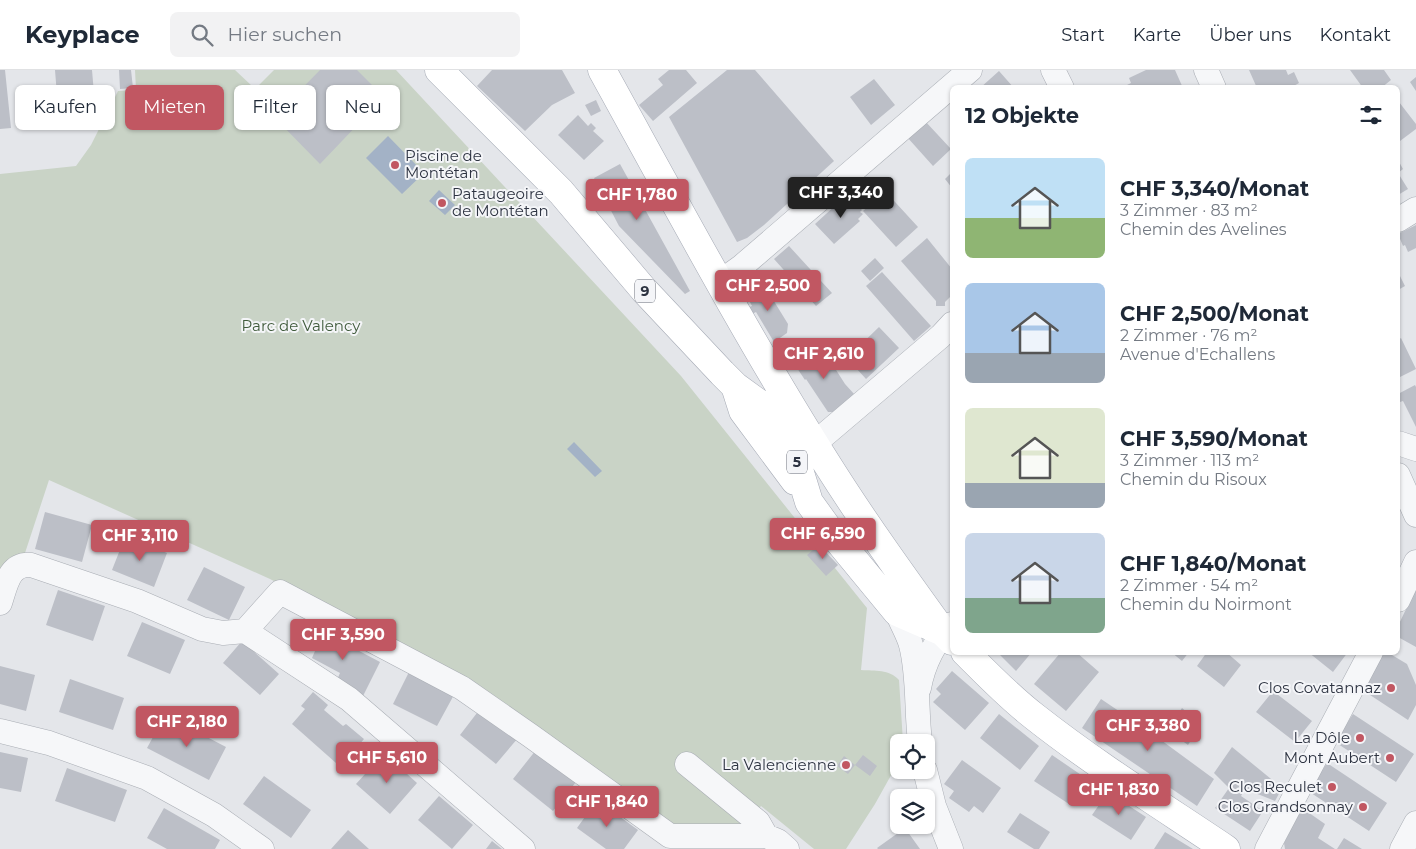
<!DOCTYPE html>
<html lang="de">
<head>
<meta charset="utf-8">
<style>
	body { margin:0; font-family:Montserrat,sans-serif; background:#f2f2f3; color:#1f2937; height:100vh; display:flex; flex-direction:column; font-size:19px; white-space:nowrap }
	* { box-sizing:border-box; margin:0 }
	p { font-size:16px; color:#747a83 }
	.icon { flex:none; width:28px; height:28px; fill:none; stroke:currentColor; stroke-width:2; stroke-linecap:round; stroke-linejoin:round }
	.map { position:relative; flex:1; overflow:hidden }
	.panel { position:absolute; left:950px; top:15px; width:450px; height:570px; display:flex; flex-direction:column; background:#fff; border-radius:8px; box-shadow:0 1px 4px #0004 }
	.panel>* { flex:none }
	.banner { position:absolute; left:15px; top:15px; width:475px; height:45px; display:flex; gap:10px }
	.controls { position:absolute; left:890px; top:664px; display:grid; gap:10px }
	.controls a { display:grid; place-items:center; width:45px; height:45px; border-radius:8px; background:#fff; box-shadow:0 1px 4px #0004; font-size:25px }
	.price { position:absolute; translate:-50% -42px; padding:0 11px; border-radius:5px; background:#c15762; color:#fff; font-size:16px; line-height:32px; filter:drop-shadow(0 1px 2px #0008) }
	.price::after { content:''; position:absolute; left:50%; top:30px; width:15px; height:11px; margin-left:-8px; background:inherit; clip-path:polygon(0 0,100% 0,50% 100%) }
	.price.selected { background:#222; color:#fff }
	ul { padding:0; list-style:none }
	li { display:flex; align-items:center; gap:15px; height:125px; padding:0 15px }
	li span { display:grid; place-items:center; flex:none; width:140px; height:100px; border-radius:8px; color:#555 }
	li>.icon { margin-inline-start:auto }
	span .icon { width:60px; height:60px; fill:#fffc; stroke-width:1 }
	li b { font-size:21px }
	h2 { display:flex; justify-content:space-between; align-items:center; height:60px; padding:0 15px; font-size:21px }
	.tag { padding:0 18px; border-radius:8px; background:#fff; box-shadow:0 1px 4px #0004; font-size:18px; line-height:45px }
	.tag.selected { background:#c15762; color:#fff }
	header { display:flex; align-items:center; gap:30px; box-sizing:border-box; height:70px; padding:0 25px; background:#fff; border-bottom:1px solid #e0e1e3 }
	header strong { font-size:24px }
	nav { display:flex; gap:28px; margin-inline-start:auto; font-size:18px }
	.search { width:350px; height:45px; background:#f2f2f3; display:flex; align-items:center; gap:12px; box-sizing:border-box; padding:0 18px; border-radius:8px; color:#747a83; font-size:19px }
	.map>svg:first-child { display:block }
	.green { fill:#c9d3c6 }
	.water { fill:#a3b2c6 }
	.building { fill:#bcbfc7 }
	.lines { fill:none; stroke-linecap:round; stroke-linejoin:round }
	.minor-casing { stroke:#a9adb4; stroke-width:25 }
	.major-casing { stroke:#a5aab5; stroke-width:29 }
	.minor { stroke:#f6f7f9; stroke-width:24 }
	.major { stroke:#fff; stroke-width:28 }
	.poi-dot { fill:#c15762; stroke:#f4f5f8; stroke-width:2 }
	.labels { text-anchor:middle; stroke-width:4; stroke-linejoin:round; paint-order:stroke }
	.shield { fill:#f4f5f8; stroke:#696d78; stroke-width:1 }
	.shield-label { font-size:14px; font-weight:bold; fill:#2d3341 }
	.poi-label { font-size:15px; fill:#2d3341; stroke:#f4f5f8; text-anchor:end }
	.park-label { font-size:15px; fill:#405b3c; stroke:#f4f5f8 }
</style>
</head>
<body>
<header>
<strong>Keyplace</strong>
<div class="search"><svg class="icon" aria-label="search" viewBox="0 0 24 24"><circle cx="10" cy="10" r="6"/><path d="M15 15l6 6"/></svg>Hier suchen</div>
<nav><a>Start</a><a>Karte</a><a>Über uns</a><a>Kontakt</a></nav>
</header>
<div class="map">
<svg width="1416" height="779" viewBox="0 0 1416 779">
	<rect width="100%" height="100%" fill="#e4e6ea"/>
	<!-- green -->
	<path class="green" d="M135 0H235L252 16H258L274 0H396L681 306 867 538 861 600C875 601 889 599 899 610L903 672H899V691L875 734 846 779H814L761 736 746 755H678L661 750 465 610 270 509 49 410 25 483 0 500V104L76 96 91 75 118 21 136 20Z"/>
	<!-- water -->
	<path class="water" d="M388 66 424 103 402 124 366 88Z
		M439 120 455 135 445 145 429 131Z
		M574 372 602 401 595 407 567 379Z"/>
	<!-- building -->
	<path class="building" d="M0 0H5L11 58 0 59Z
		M55 0H92L96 47 59 51Z
		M119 0H131L133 18 120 19Z
		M320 0H357L384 27 320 94 274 47Z
		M492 0H562L575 23 552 35 525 61 477 16Z
		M669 0H686L697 13 653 51 639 35 663 15 658 9Z
		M727 0H755L834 91 764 155 747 168 737 172 669 47Z
		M1146 0H1175L1183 18H1121L1131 13 1129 8Z
		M1249 0H1286L1288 5 1294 2 1299 13 1290 18H1257Z
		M1350 0H1384L1391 10 1381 18H1363Z
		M999 1 1014 18H980Z
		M1416 7V21L1410 12Z
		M874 9 895 35 871 55 850 27Z
		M596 30 601 41 591 46 585 35Z
		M1399 32 1416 54V59L1400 71 1398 67V33Z
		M578 45 588 56 591 53 596 58 593 61 604 71 584 90 558 65Z
		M925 51 951 79 933 96 907 67Z
		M1398 90 1403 99 1398 103 1408 119 1398 125Z
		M620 94 690 221 685 224 619 156 594 108Z
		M952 102V118L945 109Z
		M885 121 918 157 896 177 863 141Z
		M849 123 859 133 857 135 862 140 860 142 863 144 858 149 860 151 834 174 815 154Z
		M1416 155V178L1408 182 1405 175 1403 176 1398 164Z
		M927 168 952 199V225L945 232V236H936V231L901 191Z
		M789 176 832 223 816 236 774 189Z
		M875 188 884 198 870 211 861 201Z
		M882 202 931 256 914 271 866 216Z
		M1398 202 1405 216 1398 220Z
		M760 213 764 215 788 254 787 263 774 272 756 242 752 244 749 237 752 236 747 226 756 221V216Z
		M879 257 899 278 866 309 847 288Z
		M1401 268 1416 299 1398 308V270Z
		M817 276 829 294 831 292 845 314 855 325 836 342H828L806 309 805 310 793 292Z
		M1415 315 1416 317V357L1403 331 1400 332 1398 327V324Z
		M45 442 92 455 82 492 35 479Z
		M125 467 167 483 154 517 112 500Z
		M819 475 838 495 826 506 807 485Z
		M204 497 245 517 229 550 187 530Z
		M1416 518V577L1398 567V556Z
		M58 520 105 536 93 571 46 555Z
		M142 552 185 570 170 604 127 586Z
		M314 557 380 592 363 626 336 612 340 603 312 588 315 581 304 576Z
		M242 571 279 604 260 625 223 593Z
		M997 582H1032L1016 601Z
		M1061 582H1076L1099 602 1066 641 1034 614Z
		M1171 582H1189L1182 591Z
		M1207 582H1226L1241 595 1224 617 1197 596Z
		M1308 582H1348L1333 602Z
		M1384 582H1387L1407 594 1416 615V635L1408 650 1364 621Z
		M0 596 35 605 26 641 0 634Z
		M410 600 455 623 437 656 393 634Z
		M952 601 989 633 965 660 933 632 941 624 936 619Z
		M70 609 124 628 113 660 59 642Z
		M1273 621 1312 651 1295 672 1256 642Z
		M313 622 328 635 324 640 343 656 346 654 364 669 353 682 349 678 336 693 292 654 305 639 301 636Z
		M1101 629 1150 662 1214 709 1197 736 1082 658Z
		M1182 638 1201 654 1188 675 1177 667 1183 657 1174 650Z
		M480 639 518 668 496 694 460 665Z
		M999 644 1039 676 1020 700 980 668Z
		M1353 644 1414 684 1396 712 1335 672Z
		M165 645 226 677 209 710 147 678Z
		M1232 677 1282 718 1275 731 1245 719 1241 726 1263 741 1250 761 1215 738 1229 718 1214 703Z
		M536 680 576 712 553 741 513 709Z
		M0 682 28 688 21 722 0 718Z
		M384 683 417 713 390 744 356 714Z
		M863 685 877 696 870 706 855 695 848 704 837 696 844 686 855 695Z
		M1052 685 1090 711 1072 736 1034 711Z
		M962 690 1001 718 983 743 974 736 969 742 949 728 954 721 944 714Z
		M1327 693 1387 733 1369 761 1308 721Z
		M67 698 127 720 115 752 55 731Z
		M264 706 311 740 291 768 243 734Z
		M1108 722 1146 747 1131 770 1092 745Z
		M439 726 473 755 452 779 418 750Z
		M597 730 638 760 624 779H606L577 758Z
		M164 738 220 770 215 779H167L147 768Z
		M1302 738 1325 754 1318 768 1335 779H1285L1284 773Z
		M1020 743 1050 762 1039 779H1034L1007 762Z
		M905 758 920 779H878L877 778Z
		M348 760 369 779H331Z
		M1165 762 1193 779H1154Z
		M1344 768 1362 779H1337Z
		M492 771 502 779H486Z"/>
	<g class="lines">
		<!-- minor casing -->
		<g class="minor-casing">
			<path id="minor" d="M1053 0 1062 18
				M1206 0 1214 18
				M1398 150 1416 139
				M720 212 741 197 970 0
				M815 373 941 266 952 254
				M1398 373 1416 379
				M1398 405 1416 445
				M1398 530 1416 492
				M0 533C6 515 9 493 31 495L137 531 202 559 223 563 245 561 349 629 523 779
				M897 542C901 553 908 564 911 575 919 606 916 640 920 672
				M245 561 280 522 462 618 531 666 670 766H766
				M919 618C923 595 935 570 952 554
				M0 661 49 673 147 708 214 745 262 779
				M687 694 758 752 766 766 778 771 787 779
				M925 700 934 736 951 779
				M1267 779 1371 582
				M1402 779 1416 753"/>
		</g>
		<!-- major casing -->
		<g class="major-casing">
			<path id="major" d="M439 0 561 122 644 220 722 303 735 316 805 367
				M602 0C676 134 748 269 829 397 865 454 904 508 943 562L952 571
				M736 319 743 341 795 411
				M783 347 809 432 827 457 897 542 943 562
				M965 582C988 605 1010 628 1035 647 1096 695 1162 736 1226 779"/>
		</g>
		<!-- minor -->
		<use href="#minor" class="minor"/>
		<!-- major -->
		<use href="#major" class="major"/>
	</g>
	<!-- markers -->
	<g class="poi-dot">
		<circle cx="395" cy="95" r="5"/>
		<circle cx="442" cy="133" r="5"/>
		<circle cx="1391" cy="618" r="5"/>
		<circle cx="1360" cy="668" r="5"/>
		<circle cx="1390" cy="688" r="5"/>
		<circle cx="846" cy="695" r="5"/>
		<circle cx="1332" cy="717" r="5"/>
		<circle cx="1363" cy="737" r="5"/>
	</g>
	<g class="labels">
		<!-- shield labels -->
		<g class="shield">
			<rect x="635" y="209.5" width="20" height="23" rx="4"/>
			<rect x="787" y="380.5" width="20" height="23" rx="4"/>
		</g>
		<g class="shield-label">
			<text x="645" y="226">9</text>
			<text x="797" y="397">5</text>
		</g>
		<!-- poi labels -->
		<g class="poi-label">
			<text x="405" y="91" text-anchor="start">Piscine de<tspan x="405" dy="17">Montétan</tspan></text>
			<text x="452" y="129" text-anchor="start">Pataugeoire<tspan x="452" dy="17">de Montétan</tspan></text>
			<text x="1381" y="623">Clos Covatannaz</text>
			<text x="1350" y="673">La Dôle</text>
			<text x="1380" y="693">Mont Aubert</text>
			<text x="836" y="700">La Valencienne</text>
			<text x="1322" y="722">Clos Reculet</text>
			<text x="1353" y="742">Clos Grandsonnay</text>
		</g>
		<!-- park labels -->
		<g class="park-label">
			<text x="301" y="261">Parc de Valency</text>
		</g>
	</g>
</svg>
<div class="controls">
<a><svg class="icon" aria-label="locate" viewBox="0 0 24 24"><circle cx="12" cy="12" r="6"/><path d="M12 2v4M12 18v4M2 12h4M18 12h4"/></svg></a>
<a><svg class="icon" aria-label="layers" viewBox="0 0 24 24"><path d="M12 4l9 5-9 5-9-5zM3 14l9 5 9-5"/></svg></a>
</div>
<b class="price selected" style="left:841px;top:149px">CHF 3,340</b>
<b class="price" style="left:637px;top:151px">CHF 1,780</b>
<b class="price" style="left:768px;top:242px">CHF 2,500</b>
<b class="price" style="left:824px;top:310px">CHF 2,610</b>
<b class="price" style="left:823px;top:490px">CHF 6,590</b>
<b class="price" style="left:140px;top:492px">CHF 3,110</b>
<b class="price" style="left:343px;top:591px">CHF 3,590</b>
<b class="price" style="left:187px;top:678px">CHF 2,180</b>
<b class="price" style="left:1148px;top:682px">CHF 3,380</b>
<b class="price" style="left:387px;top:714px">CHF 5,610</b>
<b class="price" style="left:1119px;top:746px">CHF 1,830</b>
<b class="price" style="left:607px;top:758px">CHF 1,840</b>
<div class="banner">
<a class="tag">Kaufen</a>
<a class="tag selected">Mieten</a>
<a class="tag">Filter</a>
<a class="tag">Neu</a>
</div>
<section class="panel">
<h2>12 Objekte<svg class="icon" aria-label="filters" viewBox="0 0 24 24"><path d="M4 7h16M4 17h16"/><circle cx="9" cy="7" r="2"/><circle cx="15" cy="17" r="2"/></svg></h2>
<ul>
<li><span style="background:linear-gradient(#bfe0f5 60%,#8fb573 0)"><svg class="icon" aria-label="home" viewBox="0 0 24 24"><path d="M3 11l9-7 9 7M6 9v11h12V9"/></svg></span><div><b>CHF 3,340/Monat</b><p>3 Zimmer · 83 m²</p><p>Chemin des Avelines</p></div></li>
<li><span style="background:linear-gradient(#a9c7e8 70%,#9aa5b1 0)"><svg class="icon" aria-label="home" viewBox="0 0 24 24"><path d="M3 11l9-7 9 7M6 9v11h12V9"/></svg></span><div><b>CHF 2,500/Monat</b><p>2 Zimmer · 76 m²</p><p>Avenue d'Echallens</p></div></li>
<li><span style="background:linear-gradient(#dfe7d0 75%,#9aa5b1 0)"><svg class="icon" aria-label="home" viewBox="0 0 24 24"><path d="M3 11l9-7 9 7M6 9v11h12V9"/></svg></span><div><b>CHF 3,590/Monat</b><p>3 Zimmer · 113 m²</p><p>Chemin du Risoux</p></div></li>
<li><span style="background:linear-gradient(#c9d6e8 65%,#7fa58c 0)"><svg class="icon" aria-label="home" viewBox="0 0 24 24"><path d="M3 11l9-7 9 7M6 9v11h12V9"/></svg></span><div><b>CHF 1,840/Monat</b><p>2 Zimmer · 54 m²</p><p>Chemin du Noirmont</p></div></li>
</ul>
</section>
</div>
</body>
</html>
